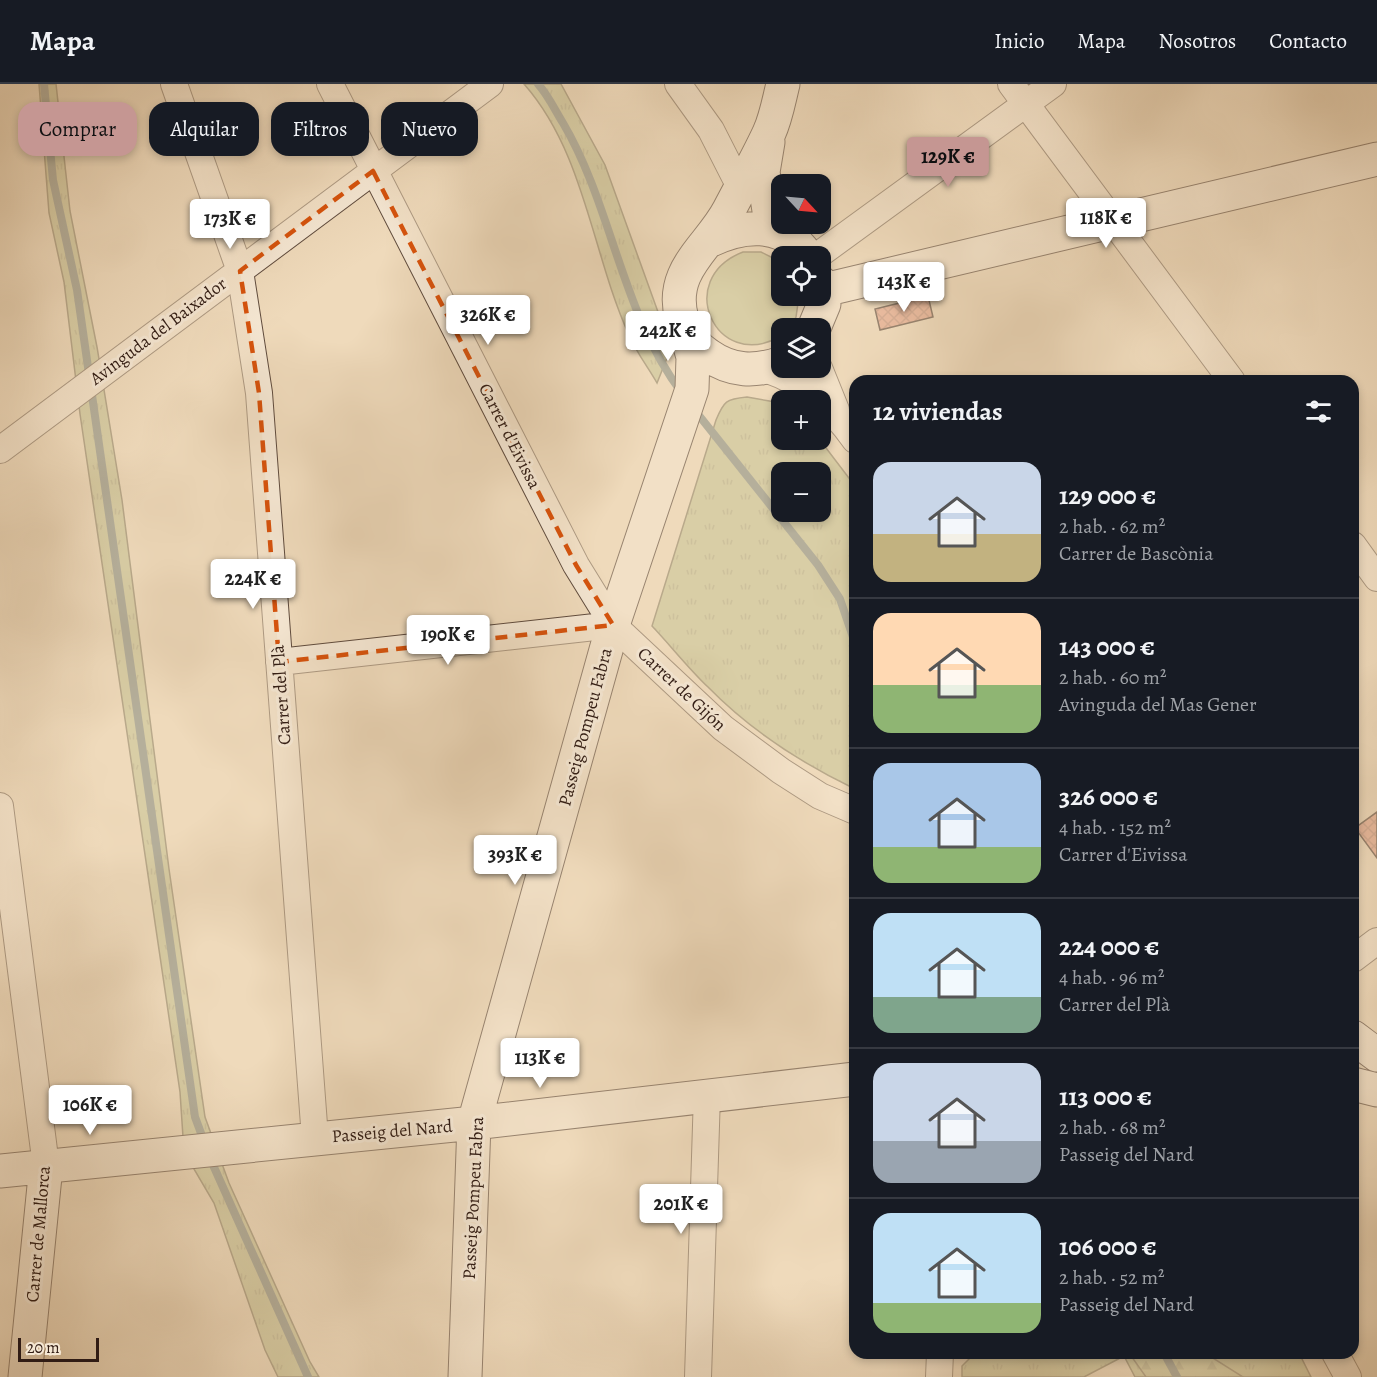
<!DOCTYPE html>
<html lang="es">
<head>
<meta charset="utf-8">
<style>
	body { margin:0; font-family:Alegreya,serif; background:#20242c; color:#f1f3f6; height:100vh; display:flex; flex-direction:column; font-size:22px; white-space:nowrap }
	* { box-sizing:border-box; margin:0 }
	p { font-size:20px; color:#9ea1a6 }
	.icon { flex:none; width:33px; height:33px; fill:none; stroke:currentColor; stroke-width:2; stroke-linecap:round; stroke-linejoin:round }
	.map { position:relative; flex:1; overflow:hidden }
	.details { position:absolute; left:849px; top:291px; width:510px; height:984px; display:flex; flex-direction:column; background:#171b24; border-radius:18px; box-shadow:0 3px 9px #0003 }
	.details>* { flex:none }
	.top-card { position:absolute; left:18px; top:18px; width:570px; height:54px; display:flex; gap:12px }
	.needle { width:39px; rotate:116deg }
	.buttons { position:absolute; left:771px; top:90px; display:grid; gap:12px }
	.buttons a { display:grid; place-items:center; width:60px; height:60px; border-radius:12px; background:#171b24; box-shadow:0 3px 9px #0003; font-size:30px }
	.scale { position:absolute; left:18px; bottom:15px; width:81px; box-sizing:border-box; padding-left:6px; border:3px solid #311c14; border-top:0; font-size:16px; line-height:21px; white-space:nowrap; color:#311c14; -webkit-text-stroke:4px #f5e7d3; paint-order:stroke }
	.price { position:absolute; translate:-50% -51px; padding:0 14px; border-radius:6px; background:#fff; color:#222; font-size:20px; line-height:39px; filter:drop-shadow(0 2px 3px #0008) }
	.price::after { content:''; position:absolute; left:50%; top:36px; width:18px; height:14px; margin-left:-9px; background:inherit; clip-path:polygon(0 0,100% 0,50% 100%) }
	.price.active { background:#c59692; color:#111 }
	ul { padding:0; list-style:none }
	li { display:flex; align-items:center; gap:18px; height:150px; padding:0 24px }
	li+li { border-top:2px solid #363941 }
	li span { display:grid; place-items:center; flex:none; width:168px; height:120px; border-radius:18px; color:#555 }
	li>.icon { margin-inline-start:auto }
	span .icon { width:72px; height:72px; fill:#fffc; stroke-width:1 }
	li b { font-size:26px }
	h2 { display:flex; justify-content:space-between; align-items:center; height:72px; padding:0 24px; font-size:26px }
	.chip { padding:0 21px; border-radius:18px; background:#171b24; box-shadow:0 3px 9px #0003; font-size:21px; line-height:54px }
	.chip.active { background:#c59692; color:#111 }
	header { display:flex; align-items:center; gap:36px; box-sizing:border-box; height:84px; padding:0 30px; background:#171b24; border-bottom:2px solid #363941 }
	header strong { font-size:28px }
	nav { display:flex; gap:33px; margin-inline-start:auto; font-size:21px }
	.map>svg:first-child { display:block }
	.grass { fill:url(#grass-tufts); stroke:#786d50; stroke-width:1.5; fill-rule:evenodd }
	.forest { fill:url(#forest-firs); stroke:#786d50; stroke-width:1.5 }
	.garden { fill:#bfbe8c; stroke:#786d50; stroke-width:1.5 }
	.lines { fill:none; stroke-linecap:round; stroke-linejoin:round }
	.stream { stroke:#707b74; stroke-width:8 }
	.building { fill:url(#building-cross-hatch); stroke:#311c14; stroke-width:1.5 }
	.street-casing { stroke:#604c3e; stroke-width:28 }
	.secondary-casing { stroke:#311c14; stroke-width:35 }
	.street { stroke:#f5e7d3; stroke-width:26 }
	.secondary { stroke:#f5e7d3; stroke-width:33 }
	.marked { fill:none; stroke:#d6530d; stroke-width:4.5; stroke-dasharray:12 8; stroke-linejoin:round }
	.labels { text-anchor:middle; stroke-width:6; stroke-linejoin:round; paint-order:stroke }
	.street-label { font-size:18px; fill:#311c14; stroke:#f5e7d3 }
</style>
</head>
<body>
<header>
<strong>Mapa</strong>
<nav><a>Inicio</a><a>Mapa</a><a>Nosotros</a><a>Contacto</a></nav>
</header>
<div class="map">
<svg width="1377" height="1293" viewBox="0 0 1377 1293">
	<defs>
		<pattern id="grass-tufts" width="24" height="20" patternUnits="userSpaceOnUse" patternTransform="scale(1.5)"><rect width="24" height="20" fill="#bfbe8c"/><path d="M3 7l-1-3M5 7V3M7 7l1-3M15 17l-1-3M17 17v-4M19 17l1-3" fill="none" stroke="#a5a378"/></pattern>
		<pattern id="forest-firs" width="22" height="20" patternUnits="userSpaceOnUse" patternTransform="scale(1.5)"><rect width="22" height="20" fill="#bfbe8c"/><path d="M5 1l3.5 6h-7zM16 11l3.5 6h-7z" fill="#a5a378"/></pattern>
		<pattern id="building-cross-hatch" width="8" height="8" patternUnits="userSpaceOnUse" patternTransform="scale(1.5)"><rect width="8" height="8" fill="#e3957d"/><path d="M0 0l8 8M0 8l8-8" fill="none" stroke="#b97965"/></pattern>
	</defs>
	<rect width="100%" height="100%" fill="#efdabb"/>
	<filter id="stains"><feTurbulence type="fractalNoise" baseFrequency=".00333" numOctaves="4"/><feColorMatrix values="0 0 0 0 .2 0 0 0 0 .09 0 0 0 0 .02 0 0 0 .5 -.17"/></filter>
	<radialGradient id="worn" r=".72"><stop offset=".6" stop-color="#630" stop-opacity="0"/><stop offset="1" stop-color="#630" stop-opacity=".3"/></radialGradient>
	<!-- grass -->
	<path class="grass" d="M39 0H56L70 127 97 263 122 416 169 785 205 1033 229 1099 310 1278 319 1293H278L265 1266 214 1119 184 1068 180 1008 80 330 64 198 49 129Z
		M524 0H561L605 81 671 264 657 299C648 283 636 268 629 251 592 170 585 69 524 0Z
		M747 313 781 319 782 356H820L855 402V705C801 679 750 646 708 603 688 584 671 562 652 542L716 336C724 317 726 315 747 313ZM782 388H820V428H782Z
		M975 1269H1299L1311 1293H1135L1124 1272 1084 1293H962V1282Z"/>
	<!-- forest -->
	<path class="forest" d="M1129 1269H1205L1243 1293H1146Z"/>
	<!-- garden -->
	<path class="garden" d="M743 168H761L781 178 782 212H799L796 233 791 242 782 244 779 253C716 288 673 195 743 168Z"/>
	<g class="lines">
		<!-- stream -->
		<path class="stream" d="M44 0 53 96 77 206 195 1033 205 1060
			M538 0C548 11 555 26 563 39 613 124 621 229 682 309
			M693 324 818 481 840 515 855 559
			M209 1072 308 1293
			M1164 1269 1177 1293"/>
	</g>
	<!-- building -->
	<path class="building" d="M928 212 933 233 880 246 875 225Z
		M1377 728V774L1355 744Z"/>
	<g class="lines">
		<!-- street casing -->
		<g class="street-casing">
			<path id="street" d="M174 0 240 187 259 309 315 1054
				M330 0 576 481 613 541 723 644 781 687 820 712 855 727
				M678 0 711 46 740 103
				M1011 0 1232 297
				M817 172 1053 0
				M819 284 836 326
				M765 285C804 298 831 322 855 356
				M0 366 490 0
				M1353 461 1377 494
				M279 578 613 541
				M0 722 46 1082
				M1353 875 1377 857
				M1335 1269 1348 1293
				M698 1293 707 1010
				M939 1293 940 1269"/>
		</g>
		<!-- secondary casing -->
		<g class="secondary-casing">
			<path id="secondary" d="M768 58 763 88 770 133 785 152
				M707 158C740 141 783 135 807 172
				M824 206 1377 75
				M814 244 824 220 820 198
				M782 279C755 288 732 288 708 271 695 263 687 250 682 235 668 186 709 164 729 126 742 101 757 75 769 49 776 34 779 16 783 0
				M1353 953 1377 971
				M1353 1000 1377 1006
				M0 1087 474 1039 855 995
				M25 1293 46 1082
				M465 1293 474 1039 613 541 692 305 693 273 686 248"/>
		</g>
		<!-- street -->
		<use href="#street" class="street"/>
		<!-- secondary -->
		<use href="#secondary" class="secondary"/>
	</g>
	<!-- marked area -->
	<path d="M0 0H1377V1293H0ZM373 87 576 481 613 541 279 578 259 309 240 187Z" fill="#efdabb" fill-opacity=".55" fill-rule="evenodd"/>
	<path class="marked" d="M373 87 576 481 613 541 279 578 259 309 240 187Z"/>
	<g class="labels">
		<!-- street labels -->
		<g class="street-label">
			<text transform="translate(158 247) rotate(-37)" y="6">Avinguda del Baixador</text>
			<text transform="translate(510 352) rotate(63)" y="6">Carrer d'Eivissa</text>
			<text transform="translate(682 605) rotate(43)" y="6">Carrer de Gijón</text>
			<text transform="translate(281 611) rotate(-94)" y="6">Carrer del Plà</text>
			<text transform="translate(585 643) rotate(-75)" y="6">Passeig Pompeu Fabra</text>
			<text transform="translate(392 1047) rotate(-5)" y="6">Passeig del Nard</text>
			<text transform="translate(473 1114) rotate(-87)" y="6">Passeig Pompeu Fabra</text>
			<text transform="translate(38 1150) rotate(-85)" y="6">Carrer de Mallorca</text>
		</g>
	</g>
	<rect width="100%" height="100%" filter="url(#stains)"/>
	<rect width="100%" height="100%" fill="url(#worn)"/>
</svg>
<div class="buttons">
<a><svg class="needle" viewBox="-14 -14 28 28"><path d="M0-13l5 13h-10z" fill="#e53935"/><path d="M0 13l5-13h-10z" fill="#9ea1a6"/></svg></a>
<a><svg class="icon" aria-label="locate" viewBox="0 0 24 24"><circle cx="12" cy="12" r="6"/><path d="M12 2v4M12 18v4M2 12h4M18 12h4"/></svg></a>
<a><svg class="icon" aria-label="layers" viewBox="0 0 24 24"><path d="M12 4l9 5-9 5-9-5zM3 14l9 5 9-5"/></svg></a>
<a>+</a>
<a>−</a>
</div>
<div class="scale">20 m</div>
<b class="price active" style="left:948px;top:104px">129K €</b>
<b class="price" style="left:1106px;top:165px">118K €</b>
<b class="price" style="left:230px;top:166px">173K €</b>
<b class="price" style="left:904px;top:229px">143K €</b>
<b class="price" style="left:488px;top:262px">326K €</b>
<b class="price" style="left:668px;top:278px">242K €</b>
<b class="price" style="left:253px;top:526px">224K €</b>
<b class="price" style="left:448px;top:582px">190K €</b>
<b class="price" style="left:515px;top:802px">393K €</b>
<b class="price" style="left:540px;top:1005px">113K €</b>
<b class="price" style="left:90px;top:1052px">106K €</b>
<b class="price" style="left:681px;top:1151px">201K €</b>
<div class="top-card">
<a class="chip active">Comprar</a>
<a class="chip">Alquilar</a>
<a class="chip">Filtros</a>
<a class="chip">Nuevo</a>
</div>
<section class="details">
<h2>12 viviendas<svg class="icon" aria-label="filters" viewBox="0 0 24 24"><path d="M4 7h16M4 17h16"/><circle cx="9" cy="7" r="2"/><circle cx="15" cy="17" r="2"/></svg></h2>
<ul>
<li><span style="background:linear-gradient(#c9d6e8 60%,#c2b280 0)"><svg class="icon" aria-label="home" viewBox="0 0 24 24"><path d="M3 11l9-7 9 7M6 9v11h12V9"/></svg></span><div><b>129 000 €</b><p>2 hab. · 62 m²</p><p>Carrer de Bascònia</p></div></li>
<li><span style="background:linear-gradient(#ffd9b3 60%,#8fb573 0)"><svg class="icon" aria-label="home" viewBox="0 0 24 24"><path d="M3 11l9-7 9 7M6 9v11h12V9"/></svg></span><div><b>143 000 €</b><p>2 hab. · 60 m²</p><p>Avinguda del Mas Gener</p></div></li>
<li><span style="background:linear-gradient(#a9c7e8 70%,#8fb573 0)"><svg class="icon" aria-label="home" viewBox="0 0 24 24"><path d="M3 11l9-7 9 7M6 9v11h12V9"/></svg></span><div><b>326 000 €</b><p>4 hab. · 152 m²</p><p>Carrer d'Eivissa</p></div></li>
<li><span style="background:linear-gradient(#bfe0f5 70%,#7fa58c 0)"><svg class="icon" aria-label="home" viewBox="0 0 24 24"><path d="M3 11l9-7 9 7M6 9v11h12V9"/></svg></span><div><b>224 000 €</b><p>4 hab. · 96 m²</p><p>Carrer del Plà</p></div></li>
<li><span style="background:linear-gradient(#c9d6e8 65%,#9aa5b1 0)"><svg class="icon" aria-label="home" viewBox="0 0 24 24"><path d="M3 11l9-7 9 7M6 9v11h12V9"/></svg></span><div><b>113 000 €</b><p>2 hab. · 68 m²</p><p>Passeig del Nard</p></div></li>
<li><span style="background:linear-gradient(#bfe0f5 75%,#8fb573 0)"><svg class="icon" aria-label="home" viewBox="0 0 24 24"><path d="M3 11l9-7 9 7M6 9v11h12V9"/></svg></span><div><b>106 000 €</b><p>2 hab. · 52 m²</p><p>Passeig del Nard</p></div></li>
</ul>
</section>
</div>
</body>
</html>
